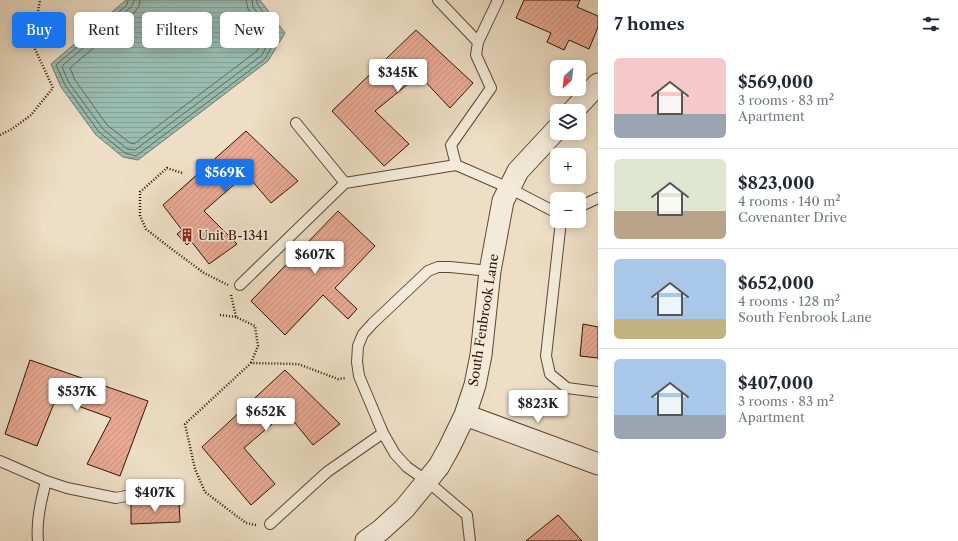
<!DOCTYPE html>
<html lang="en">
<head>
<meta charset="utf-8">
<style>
	body { margin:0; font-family:"Libre Caslon Text",serif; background:#f6f6f7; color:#1f2937; height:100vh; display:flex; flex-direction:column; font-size:15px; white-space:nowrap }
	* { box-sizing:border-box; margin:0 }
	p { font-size:13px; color:#747a83 }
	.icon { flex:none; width:22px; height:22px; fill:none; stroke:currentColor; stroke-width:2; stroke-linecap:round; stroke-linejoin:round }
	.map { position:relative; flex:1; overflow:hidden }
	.panel { display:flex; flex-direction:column; background:#fff; width:360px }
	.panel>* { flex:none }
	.guide { position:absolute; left:12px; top:12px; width:380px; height:36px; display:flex; gap:8px }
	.needle { width:26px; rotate:207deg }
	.fabs { position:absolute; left:550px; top:60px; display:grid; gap:8px }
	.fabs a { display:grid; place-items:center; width:36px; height:36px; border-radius:6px; background:#fff; box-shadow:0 2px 10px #0003; font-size:20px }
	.price { position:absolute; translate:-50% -34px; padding:0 9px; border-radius:4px; background:#fff; color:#222; font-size:13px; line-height:26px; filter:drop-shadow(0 1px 2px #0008) }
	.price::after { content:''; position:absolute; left:50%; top:24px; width:12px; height:9px; margin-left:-6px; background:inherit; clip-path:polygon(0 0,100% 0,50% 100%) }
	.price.current { background:#1a73e8; color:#fff }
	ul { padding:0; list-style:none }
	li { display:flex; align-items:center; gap:12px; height:100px; padding:0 16px }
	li+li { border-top:1px solid #e0e1e3 }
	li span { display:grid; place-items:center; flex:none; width:112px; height:80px; border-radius:6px; color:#555 }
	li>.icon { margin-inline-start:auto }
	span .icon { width:48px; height:48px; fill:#fffc; stroke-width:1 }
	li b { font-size:17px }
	h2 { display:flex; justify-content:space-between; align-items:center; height:48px; padding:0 16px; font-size:17px }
	.tag { padding:0 14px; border-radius:6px; background:#fff; box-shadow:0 2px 10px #0003; font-size:14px; line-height:36px }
	.tag.current { background:#1a73e8; color:#fff }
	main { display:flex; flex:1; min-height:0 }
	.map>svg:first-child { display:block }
	.water { fill:url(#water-rules); stroke:#6e796b }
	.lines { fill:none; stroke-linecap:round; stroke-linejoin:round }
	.shore { stroke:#64685a; stroke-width:1 }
	.building { fill:url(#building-hatch); stroke:#2e1502 }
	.service-casing { stroke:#5e4733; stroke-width:12 }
	.minor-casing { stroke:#5e4733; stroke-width:23 }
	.path { stroke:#2e1502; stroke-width:2.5; stroke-dasharray:1 2; stroke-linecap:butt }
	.service { stroke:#f3ead9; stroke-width:10 }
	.minor { stroke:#f3ead9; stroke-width:21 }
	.labels { text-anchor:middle; stroke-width:3; stroke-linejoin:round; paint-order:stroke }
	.poi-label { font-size:13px; fill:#2e1502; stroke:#f3ead9; text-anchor:start }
	.street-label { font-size:13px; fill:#2e1502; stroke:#f3ead9 }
</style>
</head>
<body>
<main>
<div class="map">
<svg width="598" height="541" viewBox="0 0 598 541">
	<defs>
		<pattern id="water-rules" width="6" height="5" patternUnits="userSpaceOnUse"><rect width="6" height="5" fill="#99bcb1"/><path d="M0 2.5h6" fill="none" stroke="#84a197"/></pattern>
		<pattern id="building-hatch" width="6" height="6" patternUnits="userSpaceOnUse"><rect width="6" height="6" fill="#e8aa96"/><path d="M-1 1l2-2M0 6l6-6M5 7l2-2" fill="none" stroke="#c79180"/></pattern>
	</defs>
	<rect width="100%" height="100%" fill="#eddec5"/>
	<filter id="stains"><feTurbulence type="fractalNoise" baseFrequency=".005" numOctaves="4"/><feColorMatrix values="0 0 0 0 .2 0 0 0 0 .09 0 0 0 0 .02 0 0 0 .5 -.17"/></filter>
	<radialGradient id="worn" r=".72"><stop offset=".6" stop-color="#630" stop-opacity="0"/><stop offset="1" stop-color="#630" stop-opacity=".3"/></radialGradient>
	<!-- water -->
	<path class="water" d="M126 0H260L285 33 268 61 138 160 123 157 96 135 61 87 51 64Z"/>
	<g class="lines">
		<!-- shore -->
		<path class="shore" d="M128 0 127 5 57 64 56 65 65 85 99 132 125 153 136 156 265 59 279 33 257 4V0
			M134 0 133 4 130 8 63 65 62 67 69 83 103 129 127 149 135 150 262 55 273 33 253 7 252 0
			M140 0 139 6 134 13 70 68 75 80 107 125 130 143 134 144 257 51 266 34 248 9 246 0"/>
	</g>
	<!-- building -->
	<path class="building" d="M524 0H580L577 7 598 16V27L589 49 569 40 564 50 547 42 551 33 516 18Z
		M416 30 473 83 450 108 419 75 375 111 409 144 384 166 332 111Z
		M246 131 298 181 271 203 246 174 204 211 237 244 209 264 191 241 187 245 177 234 182 230 163 205Z
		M338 211 375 246 335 288 357 309 348 319 323 295 285 335 251 301Z
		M583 324 598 327V358L580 356Z
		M30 360 148 401 120 476 87 464 111 418 56 398 37 446 5 434Z
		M285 370 340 424 313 445 286 412 244 448 275 484 251 505 202 447Z
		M179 501 180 522 131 524V503Z
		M558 515 582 541H526Z"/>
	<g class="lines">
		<!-- service casing -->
		<g class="service-casing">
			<path id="service" d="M438 0 478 42
				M296 123 345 183
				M456 165 509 188 557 213
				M579 207 598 198
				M561 221 546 356 550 374 567 388 598 392
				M240 285 345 183 456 165 451 145 491 88 476 55 478 42 498 0
				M383 433 359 376 357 362 358 346 363 334 373 323 428 271 438 267H450L490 271
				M0 461 46 481
				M270 524 327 472 383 433 395 454 407 467 427 481 467 515 470 541
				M38 541C36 521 41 501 46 481L67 488 116 498 169 487"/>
		</g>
		<!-- minor casing -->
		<g class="minor-casing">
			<path id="minor" d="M573 111 598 84
				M465 415 598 464
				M366 541 381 530 404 509 427 481 439 466 449 448 465 415 475 385 481 355 490 271 503 201 518 171 557 129"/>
		</g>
		<!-- path -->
		<path class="path" d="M0 135 12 129 31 115 53 88 35 49V28L40 0
			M182 173 167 168 140 192V216L146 229 169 247 204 273 228 285
			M231 295 236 317 255 326 258 346 251 363
			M220 315 236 317
			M256 525 246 523 205 492 195 469 185 424 251 363 298 364 338 379 346 378"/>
		<!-- service -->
		<use href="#service" class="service"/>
		<!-- minor -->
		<use href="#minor" class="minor"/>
	</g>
	<!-- icons -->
	<defs>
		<g id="building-bare" transform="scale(1.08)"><path d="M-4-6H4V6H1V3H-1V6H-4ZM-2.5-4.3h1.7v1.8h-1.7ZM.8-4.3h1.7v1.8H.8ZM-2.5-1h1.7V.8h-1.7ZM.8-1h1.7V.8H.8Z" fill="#8f2418" stroke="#f3ead9" stroke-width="2.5" paint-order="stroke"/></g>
	</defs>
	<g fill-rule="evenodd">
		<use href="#building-bare" x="187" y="235"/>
	</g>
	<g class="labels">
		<!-- poi labels -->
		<g class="poi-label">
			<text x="198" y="240">Unit B-1341</text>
		</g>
		<!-- street labels -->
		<g class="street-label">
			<text transform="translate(483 320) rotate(-81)" y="5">South Fenbrook Lane</text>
		</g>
	</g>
	<rect width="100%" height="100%" filter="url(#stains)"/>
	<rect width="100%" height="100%" fill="url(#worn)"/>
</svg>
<div class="fabs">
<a><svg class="needle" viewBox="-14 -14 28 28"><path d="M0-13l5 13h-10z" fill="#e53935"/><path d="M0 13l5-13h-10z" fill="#747a83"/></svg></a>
<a><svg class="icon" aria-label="layers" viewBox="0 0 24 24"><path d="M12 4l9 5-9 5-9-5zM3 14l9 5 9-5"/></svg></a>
<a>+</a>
<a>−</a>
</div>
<b class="price" style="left:398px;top:93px">$345K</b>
<b class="price current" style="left:225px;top:193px">$569K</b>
<b class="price" style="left:315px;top:275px">$607K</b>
<b class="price" style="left:77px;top:412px">$537K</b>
<b class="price" style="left:538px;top:424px">$823K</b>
<b class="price" style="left:266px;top:432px">$652K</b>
<b class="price" style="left:155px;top:513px">$407K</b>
<div class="guide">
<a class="tag current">Buy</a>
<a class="tag">Rent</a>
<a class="tag">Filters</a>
<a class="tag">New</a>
</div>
</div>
<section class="panel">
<h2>7 homes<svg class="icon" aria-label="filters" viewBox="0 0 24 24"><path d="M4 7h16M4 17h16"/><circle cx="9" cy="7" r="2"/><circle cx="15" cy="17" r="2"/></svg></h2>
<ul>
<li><span style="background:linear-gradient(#f6c9c9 70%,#9aa5b1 0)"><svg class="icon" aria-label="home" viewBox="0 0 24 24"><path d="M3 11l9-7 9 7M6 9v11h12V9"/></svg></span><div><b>$569,000</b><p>3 rooms · 83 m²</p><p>Apartment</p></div></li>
<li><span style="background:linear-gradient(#dfe7d0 65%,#b9a48a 0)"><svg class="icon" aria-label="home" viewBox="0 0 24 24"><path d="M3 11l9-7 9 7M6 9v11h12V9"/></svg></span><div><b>$823,000</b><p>4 rooms · 140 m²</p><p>Covenanter Drive</p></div></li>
<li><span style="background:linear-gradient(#a9c7e8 75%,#c2b280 0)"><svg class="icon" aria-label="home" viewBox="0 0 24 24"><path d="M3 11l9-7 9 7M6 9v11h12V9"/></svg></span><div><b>$652,000</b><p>4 rooms · 128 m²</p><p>South Fenbrook Lane</p></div></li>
<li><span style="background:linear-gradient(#a9c7e8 70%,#9aa5b1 0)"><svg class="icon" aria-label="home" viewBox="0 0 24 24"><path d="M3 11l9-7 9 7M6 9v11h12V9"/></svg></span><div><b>$407,000</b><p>3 rooms · 83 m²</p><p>Apartment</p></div></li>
</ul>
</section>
</main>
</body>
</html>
